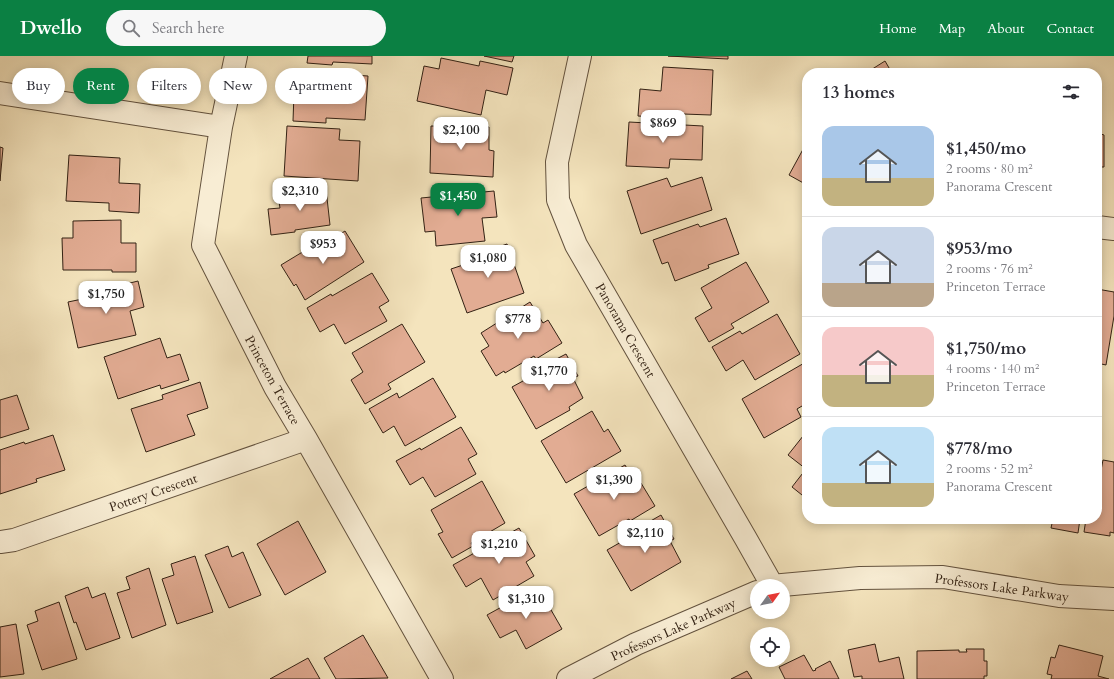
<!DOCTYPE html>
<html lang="en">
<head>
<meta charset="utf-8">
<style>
	body { margin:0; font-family:Cardo,serif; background:#f7f7f7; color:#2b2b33; height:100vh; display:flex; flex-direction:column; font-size:15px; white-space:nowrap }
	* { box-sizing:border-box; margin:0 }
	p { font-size:13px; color:#7c7c81 }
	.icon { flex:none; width:22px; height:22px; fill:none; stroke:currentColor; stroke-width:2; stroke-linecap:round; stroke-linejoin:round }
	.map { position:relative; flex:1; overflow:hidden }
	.panel { position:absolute; left:802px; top:12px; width:300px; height:456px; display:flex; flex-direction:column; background:#fff; border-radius:16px; box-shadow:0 2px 10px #0003 }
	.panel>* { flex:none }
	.top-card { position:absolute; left:12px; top:12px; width:380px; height:36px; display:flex; gap:8px }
	.needle { width:26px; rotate:57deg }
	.buttons { position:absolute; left:750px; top:523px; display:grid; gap:8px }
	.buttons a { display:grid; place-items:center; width:40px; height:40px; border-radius:50%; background:#fff; box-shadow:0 2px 10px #0003; font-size:20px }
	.price { position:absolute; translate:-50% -34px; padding:0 9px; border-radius:8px; background:#fff; color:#222; font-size:13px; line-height:26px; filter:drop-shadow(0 1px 2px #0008) }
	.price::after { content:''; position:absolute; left:50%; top:24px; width:12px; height:9px; margin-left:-6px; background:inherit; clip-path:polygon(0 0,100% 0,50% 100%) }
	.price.active { background:#0b8043; color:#fff }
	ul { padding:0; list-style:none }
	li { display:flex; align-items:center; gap:12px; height:100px; padding:0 20px }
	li+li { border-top:1px solid #e1e1e2 }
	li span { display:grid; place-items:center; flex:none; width:112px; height:80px; border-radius:12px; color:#555 }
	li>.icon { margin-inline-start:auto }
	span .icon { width:48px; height:48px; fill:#fffc; stroke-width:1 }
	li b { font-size:17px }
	h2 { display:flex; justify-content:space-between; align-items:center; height:48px; padding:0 20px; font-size:17px }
	.pill { padding:0 14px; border-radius:18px; background:#fff; box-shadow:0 2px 10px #0003; font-size:14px; line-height:36px }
	.pill.active { background:#0b8043; color:#fff }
	header { display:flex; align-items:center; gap:24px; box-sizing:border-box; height:56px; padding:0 20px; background:#0b8043; color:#fff }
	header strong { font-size:19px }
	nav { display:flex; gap:22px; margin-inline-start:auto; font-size:14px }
	.search { width:280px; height:36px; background:#f7f7f7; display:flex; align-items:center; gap:10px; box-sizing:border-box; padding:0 14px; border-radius:22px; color:#7c7c81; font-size:15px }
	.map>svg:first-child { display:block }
	.building { fill:#e2ac93; stroke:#332214 }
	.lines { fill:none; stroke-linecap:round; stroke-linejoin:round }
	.minor-casing { stroke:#63523e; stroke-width:24 }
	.minor { stroke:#f8edd4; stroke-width:22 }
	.labels { text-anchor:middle; stroke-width:3; stroke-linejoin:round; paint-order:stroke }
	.street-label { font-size:13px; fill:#332214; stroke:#f8edd4 }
</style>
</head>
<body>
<header>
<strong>Dwello</strong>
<div class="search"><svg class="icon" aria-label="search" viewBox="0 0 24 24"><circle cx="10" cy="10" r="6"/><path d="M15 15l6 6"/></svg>Search here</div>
<nav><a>Home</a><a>Map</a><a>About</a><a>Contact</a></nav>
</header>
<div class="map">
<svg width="1114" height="623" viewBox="0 0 1114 623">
	<rect width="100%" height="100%" fill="#f4e4bd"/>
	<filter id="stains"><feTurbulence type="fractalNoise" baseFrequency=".005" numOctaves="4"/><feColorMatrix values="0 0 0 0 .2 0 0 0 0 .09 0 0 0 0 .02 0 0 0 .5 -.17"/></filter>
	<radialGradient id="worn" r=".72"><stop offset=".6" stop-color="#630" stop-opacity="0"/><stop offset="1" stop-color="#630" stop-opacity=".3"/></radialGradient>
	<!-- building -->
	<path class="building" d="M308 0H372V8L333 6 332 9 307 7Z
		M484 0H514L512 6Z
		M668 0H728V3Z
		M441 2 479 10 480 5 513 12 507 39 486 34 481 59 417 45 424 10 439 13Z
		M885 5 892 17H866Z
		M663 11 713 14 711 59 683 58V63L638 60 640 33 661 35Z
		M1041 15V17H1010V16Z
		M309 16 368 20 365 64 326 62V67L293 65 294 37H308Z
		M1097 38H1100L1101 78 1104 79V111H1097Z
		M629 66 703 70 702 104 670 103 669 112 626 110Z
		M287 70 340 73 339 84 360 85 358 125 284 120Z
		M431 70 489 71V94L494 95 493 121 430 117Z
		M807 86V129L789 119Z
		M0 91 3 92 0 125Z
		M69 99 120 102 119 127 140 128 139 157 109 155V147L66 145Z
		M702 121 712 154 641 178 627 135 667 122 671 131Z
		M326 133 330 169 295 174V176L271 179 268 153 280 152 278 139Z
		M494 135 497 161 482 162 485 185 436 190 435 175 425 176 421 142Z
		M726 162 739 198 708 209 709 212 675 225 668 206 662 208 653 184 698 168 700 171Z
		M121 164V187H136V216H112V214H63L62 182H73V165Z
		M345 175 364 206 305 244 296 228 294 230 281 209 319 186 321 190Z
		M507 188 524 237 467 257 451 213 478 204 476 199Z
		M746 206 769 246 731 268 734 272 709 286 695 262 712 252 701 232Z
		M372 217 389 245 379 251 387 265 345 288 334 268 320 276 307 252 331 238 332 240Z
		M138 225 144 251 130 255 136 279 78 292 68 246 111 237 110 232Z
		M1097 233 1114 236V260L1106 309 1097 307Z
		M530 246 543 267 548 264 562 287 536 303 534 300 505 317 504 315 496 320 481 295 489 290 481 277Z
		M777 258 800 298 755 324 743 304 726 315 712 291 740 275 742 278Z
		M402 268 425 306 388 328 391 333 365 348 351 324 363 316 352 297Z
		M160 282 167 302 180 298 189 324 161 333 160 329 118 343 104 301Z
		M566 298 578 320 573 322 583 342 569 351 570 354 536 373 512 331 545 313 543 310Z
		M806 306 807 347 797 353 801 361 764 382 742 343Z
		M433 322 456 361 405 390 394 370 383 377 369 353 397 337 399 342Z
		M200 326 208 352 187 359 195 379 146 396 131 353 163 343 162 339Z
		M17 339 29 373 0 382V344Z
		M592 355 604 376 608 373 621 395 566 427 541 385Z
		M461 371 477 398 468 403 476 418 435 441 423 421 410 429 396 405 420 392 421 394Z
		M807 375V443L792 431 806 413 788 399Z
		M53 379 65 414 36 423 37 426 0 438V394L24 386 25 388Z
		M1103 404 1114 406V477L1110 476V480L1084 476 1086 463H1097V430H1098Z
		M625 409 637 429 641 427 655 450 630 465 629 463 599 480 574 438Z
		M482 425 505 467 471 487 473 490 452 502 438 478 443 476 431 454Z
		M661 459 674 483 670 485 681 506 631 535 607 494 630 481 628 478Z
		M1053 463H1080L1078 477 1051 472Z
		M298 465 326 516 285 539 257 488Z
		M519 472 535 500 526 506 534 520 493 544 481 522 466 531 453 509Z
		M228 490 232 501 243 496 261 539 229 552 205 499Z
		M195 500 213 556 177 568 162 523 174 519 171 508Z
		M149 512 166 569 132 582 117 537 130 533 126 521Z
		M88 531 92 542 105 537 120 582 86 594 76 566 74 567 65 540Z
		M539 533 562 573 526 593 516 574 500 582 487 559 507 548 508 551Z
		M59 546 77 603 42 614 27 569 38 565 35 555Z
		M16 568 24 618 0 621V571Z
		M363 579 388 622 336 623 324 602Z
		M875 588 879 606 899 601 904 623H862V620L854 621 848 594Z
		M1059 589 1103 600 1098 620 1109 623H1051L1052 619 1047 618 1051 601 1055 602Z
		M966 593H984V605H987V620H984V623H917V595L959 594V596H967Z
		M804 599 813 615 816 614 815 613 830 605 839 623H785L779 611Z
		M308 602 320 623H270Z
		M747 615 752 623H731Z"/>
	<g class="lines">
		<!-- minor casing -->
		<g class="minor-casing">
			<path id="minor" d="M236 0 221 71 203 189 275 331 306 383 442 623
				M580 0 557 106 558 144 576 189 746 483 772 529
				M0 37 221 71
				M1097 171 1114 173
				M0 486 14 484 306 383
				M771 530 860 522 943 521 1059 540 1114 543
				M568 623 636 588 757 536"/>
		</g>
		<!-- minor -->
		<use href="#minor" class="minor"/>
	</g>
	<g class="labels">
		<!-- street labels -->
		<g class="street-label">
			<text transform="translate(626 274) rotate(60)" y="5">Panorama Crescent</text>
			<text transform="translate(273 324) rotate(61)" y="5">Princeton Terrace</text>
			<text transform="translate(153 436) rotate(-19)" y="5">Pottery Crescent</text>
			<text transform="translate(1002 531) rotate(8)" y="5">Professors Lake Parkway</text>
			<text transform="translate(673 573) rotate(-24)" y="5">Professors Lake Parkway</text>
		</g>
	</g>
	<rect width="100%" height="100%" filter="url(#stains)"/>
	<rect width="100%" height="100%" fill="url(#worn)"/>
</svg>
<div class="buttons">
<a><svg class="needle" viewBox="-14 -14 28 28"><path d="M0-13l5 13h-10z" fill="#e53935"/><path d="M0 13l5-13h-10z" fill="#7c7c81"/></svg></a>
<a><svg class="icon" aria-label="locate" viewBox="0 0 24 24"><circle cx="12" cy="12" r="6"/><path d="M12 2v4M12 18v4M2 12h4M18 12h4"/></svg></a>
</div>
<b class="price" style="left:663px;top:88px">$869</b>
<b class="price" style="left:461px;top:95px">$2,100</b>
<b class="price" style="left:300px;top:156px">$2,310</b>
<b class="price active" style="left:458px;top:161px">$1,450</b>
<b class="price" style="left:323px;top:209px">$953</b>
<b class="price" style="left:488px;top:223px">$1,080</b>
<b class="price" style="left:106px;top:259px">$1,750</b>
<b class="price" style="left:518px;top:284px">$778</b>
<b class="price" style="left:549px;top:336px">$1,770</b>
<b class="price" style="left:614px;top:445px">$1,390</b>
<b class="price" style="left:645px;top:498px">$2,110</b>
<b class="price" style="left:499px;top:509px">$1,210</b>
<b class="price" style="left:526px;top:564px">$1,310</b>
<div class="top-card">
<a class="pill">Buy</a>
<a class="pill active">Rent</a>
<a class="pill">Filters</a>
<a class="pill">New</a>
<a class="pill">Apartment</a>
</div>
<section class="panel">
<h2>13 homes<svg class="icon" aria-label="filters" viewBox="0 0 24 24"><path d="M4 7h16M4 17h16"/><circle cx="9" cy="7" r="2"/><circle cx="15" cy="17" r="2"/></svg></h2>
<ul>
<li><span style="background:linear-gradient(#a9c7e8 65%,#c2b280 0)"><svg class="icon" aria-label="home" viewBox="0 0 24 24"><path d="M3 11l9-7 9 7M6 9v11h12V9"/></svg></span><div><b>$1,450/mo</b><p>2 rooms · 80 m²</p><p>Panorama Crescent</p></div></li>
<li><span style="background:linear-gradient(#c9d6e8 70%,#b9a48a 0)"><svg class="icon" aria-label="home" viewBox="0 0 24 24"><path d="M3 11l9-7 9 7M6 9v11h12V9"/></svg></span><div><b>$953/mo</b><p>2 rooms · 76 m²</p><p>Princeton Terrace</p></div></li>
<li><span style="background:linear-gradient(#f6c9c9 60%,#c2b280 0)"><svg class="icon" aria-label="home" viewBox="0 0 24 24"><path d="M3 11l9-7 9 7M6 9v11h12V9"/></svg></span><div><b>$1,750/mo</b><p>4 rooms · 140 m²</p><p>Princeton Terrace</p></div></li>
<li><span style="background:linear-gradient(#bfe0f5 70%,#c2b280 0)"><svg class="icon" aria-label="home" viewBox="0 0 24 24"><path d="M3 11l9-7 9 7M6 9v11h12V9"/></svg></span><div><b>$778/mo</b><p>2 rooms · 52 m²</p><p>Panorama Crescent</p></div></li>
</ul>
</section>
</div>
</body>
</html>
